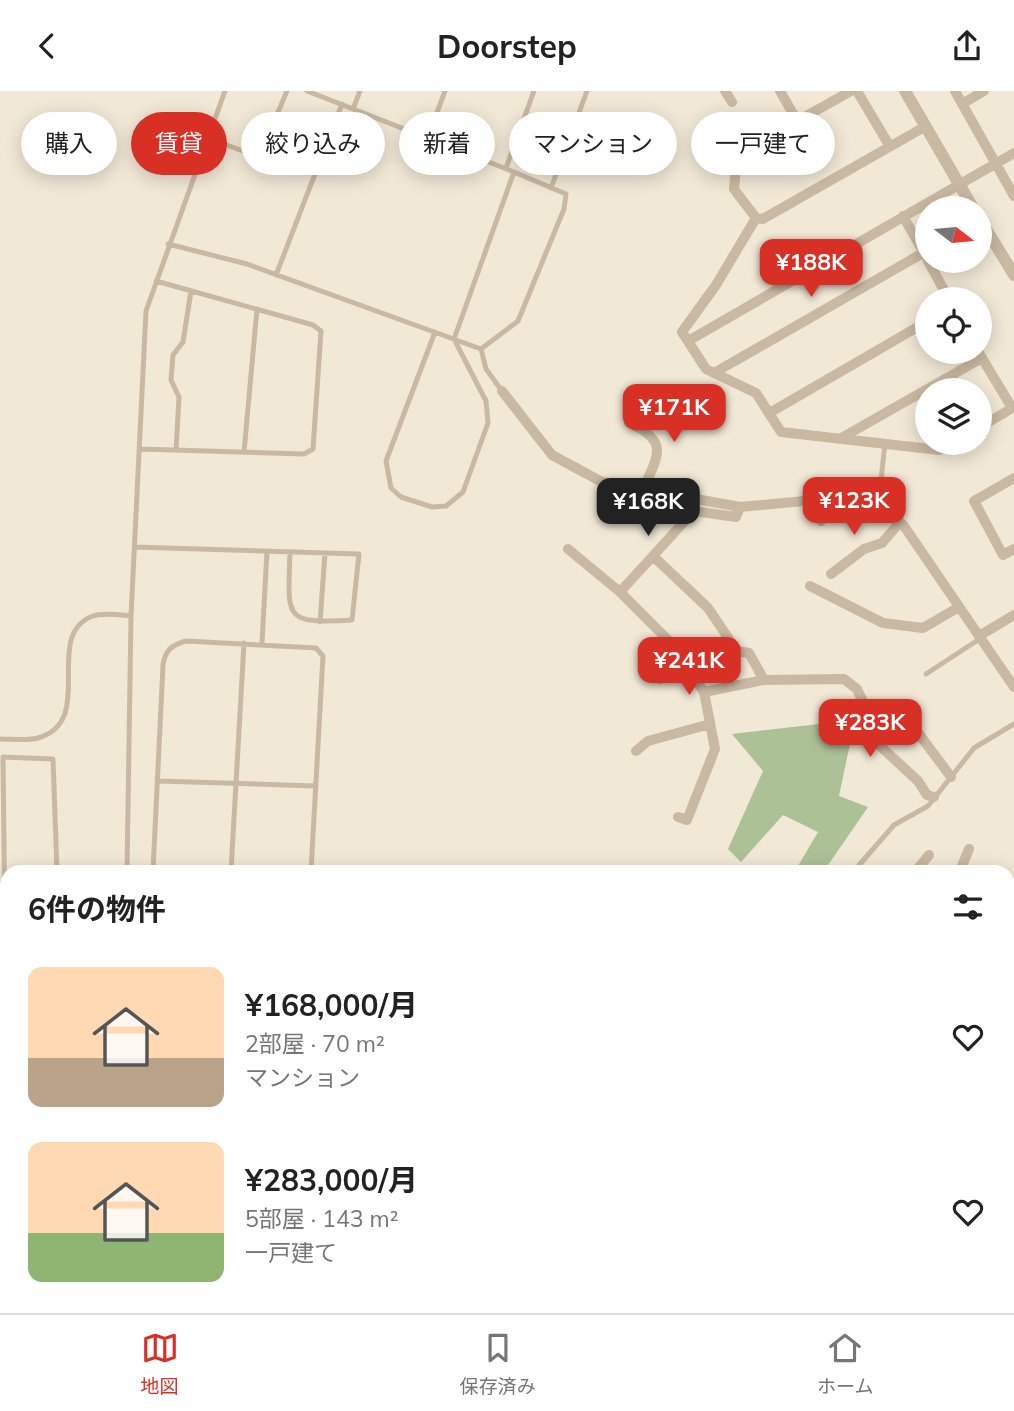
<!DOCTYPE html>
<html lang="ja">
<head>
<meta charset="utf-8">
<style>
	body { margin:0; font-family:Mulish,"Noto Sans JP",sans-serif; background:#f2f2f2; color:#222; height:100vh; display:flex; flex-direction:column; font-size:26px; white-space:nowrap }
	* { box-sizing:border-box; margin:0 }
	p { font-size:23px; color:#767676 }
	.icon { flex:none; width:38px; height:38px; fill:none; stroke:currentColor; stroke-width:2; stroke-linecap:round; stroke-linejoin:round }
	.map { position:relative; flex:1; overflow:hidden }
	.side { position:absolute; left:0px; top:774px; width:1015px; height:450px; display:flex; flex-direction:column; background:#fff; border-radius:21px 21px 0 0; box-shadow:0 4px 18px #0003 }
	.side>* { flex:none }
	.banner { position:absolute; left:21px; top:21px; width:973px; height:63px; display:flex; gap:14px }
	.needle { width:46px; rotate:106deg }
	.tools { position:absolute; left:915px; top:105px; display:grid; gap:14px }
	.tools a { display:grid; place-items:center; width:77px; height:77px; border-radius:50%; background:#fff; box-shadow:0 4px 18px #0003; font-size:35px }
	.price { position:absolute; translate:-50% -60px; padding:0 16px; border-radius:14px; background:#d93025; color:#fff; font-size:23px; line-height:46px; filter:drop-shadow(0 2px 4px #0008) }
	.price::after { content:''; position:absolute; left:50%; top:42px; width:21px; height:16px; margin-left:-10px; background:inherit; clip-path:polygon(0 0,100% 0,50% 100%) }
	.price.on { background:#222; color:#fff }
	ul { padding:0; list-style:none }
	li { display:flex; align-items:center; gap:21px; height:175px; padding:0 28px }
	li span { display:grid; place-items:center; flex:none; width:196px; height:140px; border-radius:14px; color:#555 }
	li>.icon { margin-inline-start:auto }
	span .icon { width:84px; height:84px; fill:#fffc; stroke-width:1 }
	li b { font-size:30px }
	h2 { display:flex; justify-content:space-between; align-items:center; height:84px; padding:0 28px; font-size:30px }
	.tag { padding:0 24px; border-radius:32px; background:#fff; box-shadow:0 4px 18px #0003; font-size:24px; line-height:63px }
	.tag.on { background:#d93025; color:#fff }
	header { display:flex; justify-content:space-between; align-items:center; height:91px; padding:0 28px; background:#fff; font-size:32px; font-weight:700 }
	.tabs { display:flex; justify-content:space-around; align-items:center; height:98px; border-top:2px solid #e0e0e0; background:#fff; font-size:19px; color:#767676 }
	.tabs a { display:grid; justify-items:center; gap:4px }
	.tabs .on { color:#d93025 }
	.map>svg:first-child { display:block }
	.green { fill:#adc196 }
	.water { fill:#74a6b0 }
	.lines { fill:none; stroke-linecap:round; stroke-linejoin:round }
	.river { stroke:#74a6b0; stroke-width:19 }
	.service { stroke:#cab9a2; stroke-width:5 }
	.minor { stroke:#cab9a2; stroke-width:10 }
	.tertiary { stroke:#cab9a2; stroke-width:12 }
</style>
</head>
<body>
<header><svg class="icon" aria-label="back" viewBox="0 0 24 24"><path d="M15 5l-7 7 7 7"/></svg>Doorstep<svg class="icon" aria-label="share" viewBox="0 0 24 24"><path d="M12 15V3M7 8l5-5 5 5M5 13v7h14v-7"/></svg></header>
<div class="map">
<svg width="1014" height="1222" viewBox="0 0 1014 1222">
	<rect width="100%" height="100%" fill="#f2e8d6"/>
	<!-- green -->
	<path class="green" d="M855 629 839 705 868 716 824 780H795L818 741 783 724 741 771 728 758 763 680 732 643Z
		M78 1216H419L475 1222H75Z"/>
	<!-- water -->
	<path class="water" d="M446 1216H842L883 1222H490Z"/>
	<g class="lines">
		<!-- river -->
		<path class="river" d="M0 1028H7
			M1008 1151 1014 1152"/>
		<!-- service -->
		<path class="service" d="M307 0 514 81 454 248 486 310 488 332 463 401 446 415 432 416 401 406 391 397 386 370 435 241
			M353 18 360 0
			M159 29 259 66 287 0
			M428 46 445 0
			M506 77 534 0
			M551 97 587 0
			M168 153 247 173 481 258 486 278 502 300
			M276 184 342 13
			M481 258 518 230 564 118 566 103 514 81
			M140 358 304 363 313 358 321 240 313 234 156 190
			M176 359 179 306 171 289 173 264 183 251 191 200
			M244 361 257 218
			M878 417 885 352
			M135 456 359 463 352 529C282 533 288 527 290 461
			M320 531 325 462
			M262 552 267 460
			M926 583 981 547
			M0 648C12 648 27 650 38 647 98 630 41 544 93 525 103 521 120 524 131 525
			M159 690 315 695
			M127 780 131 525 146 220 225 0
			M153 780 163 574C165 559 172 554 186 550L316 557 323 565 311 780
			M231 780 244 552
			M854 780 894 734 928 715 974 657 1014 633
			M6 934 3 666 53 668 57 780"/>
		<!-- minor -->
		<path class="minor" d="M725 0 732 11
			M780 0 796 28
			M857 0 889 54
			M955 0 1014 105
			M962 13 984 0
			M926 35 763 128 756 127 716 194 682 241 706 278 756 302 781 341 939 359 952 352
			M903 125 928 169
			M756 127 734 98 737 64 851 0
			M928 170 949 208
			M688 250 1014 62
			M979 262 1012 317
			M714 282 923 162
			M502 300 552 364 602 391 740 416 836 407 856 408 889 423 904 435 1014 596
			M771 321 928 230
			M629 332C670 350 658 365 643 398
			M980 336 1014 316
			M843 346 982 267
			M1014 387 974 410 1003 464 1014 458
			M810 409 821 430
			M568 458 620 501 694 420 736 426 740 416
			M653 465 708 517 737 560 696 589
			M831 483 864 458 882 452 900 431
			M810 495 883 532 923 537 959 516
			M620 501 672 553 704 601 715 658 687 729 678 726
			M979 545 1014 524
			M737 560 749 562 764 589 844 588 857 598 866 617 861 632 865 641 918 690 927 704 934 706
			M660 588 684 571
			M704 601 764 589
			M913 635 951 686
			M636 660 648 650 710 633
			M916 780 929 764
			M960 780 969 758
			M1008 817H1014
			M1008 847 1014 843
			M1008 859 1014 854
			M1008 929 1014 928
			M1008 984 1014 986
			M0 1114 7 1111
			M994 1216 1014 1219"/>
		<!-- tertiary -->
		<path class="tertiary" d="M905 0 973 117
			M980 128 1014 184
			M27 1222 30 1216"/>
	</g>
</svg>
<div class="tools">
<a><svg class="needle" viewBox="-14 -14 28 28"><path d="M0-13l5 13h-10z" fill="#e53935"/><path d="M0 13l5-13h-10z" fill="#767676"/></svg></a>
<a><svg class="icon" aria-label="locate" viewBox="0 0 24 24"><circle cx="12" cy="12" r="6"/><path d="M12 2v4M12 18v4M2 12h4M18 12h4"/></svg></a>
<a><svg class="icon" aria-label="layers" viewBox="0 0 24 24"><path d="M12 4l9 5-9 5-9-5zM3 14l9 5 9-5"/></svg></a>
</div>
<b class="price" style="left:811px;top:208px">¥188K</b>
<b class="price" style="left:674px;top:353px">¥171K</b>
<b class="price" style="left:854px;top:446px">¥123K</b>
<b class="price on" style="left:648px;top:447px">¥168K</b>
<b class="price" style="left:689px;top:606px">¥241K</b>
<b class="price" style="left:870px;top:668px">¥283K</b>
<div class="banner">
<a class="tag">購入</a>
<a class="tag on">賃貸</a>
<a class="tag">絞り込み</a>
<a class="tag">新着</a>
<a class="tag">マンション</a>
<a class="tag">一戸建て</a>
</div>
<section class="side">
<h2>6件の物件<svg class="icon" aria-label="filters" viewBox="0 0 24 24"><path d="M4 7h16M4 17h16"/><circle cx="9" cy="7" r="2"/><circle cx="15" cy="17" r="2"/></svg></h2>
<ul>
<li><span style="background:linear-gradient(#ffd9b3 65%,#b9a48a 0)"><svg class="icon" aria-label="home" viewBox="0 0 24 24"><path d="M3 11l9-7 9 7M6 9v11h12V9"/></svg></span><div><b>¥168,000/月</b><p>2部屋 · 70 m²</p><p>マンション</p></div><svg class="icon" aria-label="heart" viewBox="0 0 24 24"><path d="M12 20l-8-8c-3-5 5-10 8-4 3-6 11-1 8 4z"/></svg></li>
<li><span style="background:linear-gradient(#ffd9b3 65%,#8fb573 0)"><svg class="icon" aria-label="home" viewBox="0 0 24 24"><path d="M3 11l9-7 9 7M6 9v11h12V9"/></svg></span><div><b>¥283,000/月</b><p>5部屋 · 143 m²</p><p>一戸建て</p></div><svg class="icon" aria-label="heart" viewBox="0 0 24 24"><path d="M12 20l-8-8c-3-5 5-10 8-4 3-6 11-1 8 4z"/></svg></li>
</ul>
</section>
</div>
<nav class="tabs">
<a class="on"><svg class="icon" aria-label="map" viewBox="0 0 24 24"><path d="M3 6l6-2 6 2 6-2v14l-6 2-6-2-6 2zM9 4v14M15 6v14"/></svg>地図</a>
<a><svg class="icon" aria-label="saved" viewBox="0 0 24 24"><path d="M7 4h10v16l-5-4-5 4z"/></svg>保存済み</a>
<a><svg class="icon" aria-label="home" viewBox="0 0 24 24"><path d="M3 11l9-7 9 7M6 9v11h12V9"/></svg>ホーム</a>
</nav>
</body>
</html>
